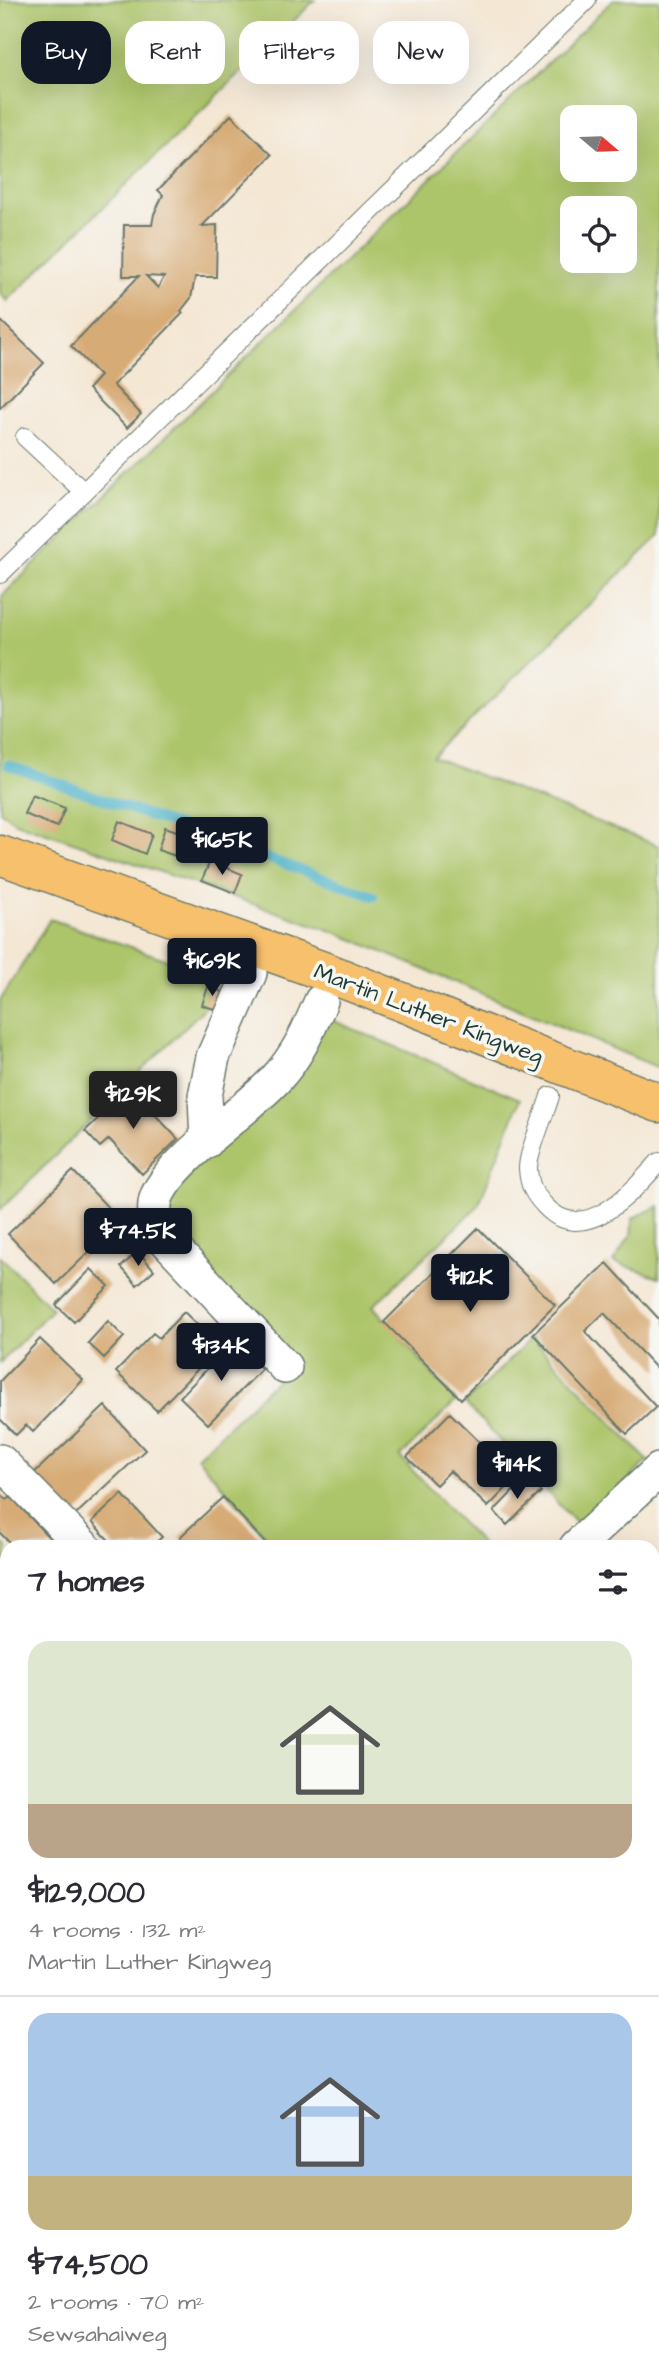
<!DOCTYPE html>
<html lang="en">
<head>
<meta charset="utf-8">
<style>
	body { margin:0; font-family:"Architects Daughter",sans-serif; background:#f2f2f3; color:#2b2b33; height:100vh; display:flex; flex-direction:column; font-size:26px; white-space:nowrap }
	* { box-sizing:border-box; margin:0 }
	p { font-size:23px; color:#7c7c81 }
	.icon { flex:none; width:38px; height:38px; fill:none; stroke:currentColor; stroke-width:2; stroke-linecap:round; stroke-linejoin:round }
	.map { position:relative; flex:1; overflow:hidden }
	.details { position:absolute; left:0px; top:1540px; width:660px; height:840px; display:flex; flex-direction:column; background:#fff; border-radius:21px 21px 0 0; box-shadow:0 7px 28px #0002 }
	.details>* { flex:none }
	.top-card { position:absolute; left:21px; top:21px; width:618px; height:63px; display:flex; gap:14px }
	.needle { width:46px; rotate:109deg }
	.controls { position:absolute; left:560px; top:105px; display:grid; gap:14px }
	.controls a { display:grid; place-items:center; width:77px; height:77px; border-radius:14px; background:#fff; box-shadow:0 7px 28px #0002; font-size:35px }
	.price { position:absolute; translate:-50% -60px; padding:0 16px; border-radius:7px; background:#111827; color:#fff; font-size:23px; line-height:46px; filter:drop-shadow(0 2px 4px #0008) }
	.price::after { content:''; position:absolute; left:50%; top:42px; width:21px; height:16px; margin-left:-10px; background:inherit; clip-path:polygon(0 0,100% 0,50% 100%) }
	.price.selected { background:#222; color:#fff }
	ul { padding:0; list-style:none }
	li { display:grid; align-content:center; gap:14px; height:371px; padding:0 28px }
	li+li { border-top:2px solid #e1e1e2 }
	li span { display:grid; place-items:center; height:217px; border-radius:21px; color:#555 }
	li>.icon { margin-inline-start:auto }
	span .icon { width:126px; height:126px; fill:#fffc; stroke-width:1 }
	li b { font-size:30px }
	h2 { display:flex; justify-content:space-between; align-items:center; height:84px; padding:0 28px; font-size:30px }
	.tag { padding:0 24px; border-radius:21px; background:#fff; box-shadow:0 7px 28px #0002; font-size:24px; line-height:63px }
	.tag.selected { background:#111827; color:#fff }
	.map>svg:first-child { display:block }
	.green { fill:#adc56a; stroke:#66814f; stroke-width:2; fill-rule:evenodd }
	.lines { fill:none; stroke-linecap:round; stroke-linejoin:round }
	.stream { stroke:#48b0c7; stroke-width:10 }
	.building { fill:#d7ab76; fill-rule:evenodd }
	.lane-casing { stroke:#6a786c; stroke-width:20 }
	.street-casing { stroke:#6a786c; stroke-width:36 }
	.primary-casing { stroke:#6a786c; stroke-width:41 }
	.lane { stroke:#fff; stroke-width:18 }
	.street { stroke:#fff; stroke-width:33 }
	.primary { stroke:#f7c06c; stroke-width:38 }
	.labels { text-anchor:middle; stroke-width:7; stroke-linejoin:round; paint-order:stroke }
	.street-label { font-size:23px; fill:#1f3d34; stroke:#f6f6f2 }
</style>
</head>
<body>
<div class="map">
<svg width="659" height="2380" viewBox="0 0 659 2380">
	<rect width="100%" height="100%" fill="#f6f6f2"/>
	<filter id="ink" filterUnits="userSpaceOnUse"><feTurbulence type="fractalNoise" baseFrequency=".0143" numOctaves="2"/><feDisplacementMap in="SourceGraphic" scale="14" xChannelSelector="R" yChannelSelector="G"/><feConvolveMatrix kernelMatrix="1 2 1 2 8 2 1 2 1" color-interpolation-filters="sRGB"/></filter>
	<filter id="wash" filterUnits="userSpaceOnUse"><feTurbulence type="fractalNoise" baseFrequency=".00686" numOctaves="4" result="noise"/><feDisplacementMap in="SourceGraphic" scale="28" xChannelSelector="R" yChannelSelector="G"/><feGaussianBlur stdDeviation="1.57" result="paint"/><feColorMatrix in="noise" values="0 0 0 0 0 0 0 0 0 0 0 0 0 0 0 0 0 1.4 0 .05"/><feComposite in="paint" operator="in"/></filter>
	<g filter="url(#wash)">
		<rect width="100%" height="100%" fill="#f4e7d4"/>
		<!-- green -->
		<path class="green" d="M0 0H315L7 301 0 293Z
			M613 0H659V536L433 757 659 846V1068L335 932 15 822 0 811 2 596ZM572 117H625V170H572ZM572 208H625V261H572Z
			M50 919 231 982 0 1210V1001Z
			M322 1016 520 1099 478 1206 373 1306 456 1401 400 1457 484 1547H275L197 1457 294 1363 170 1237 166 1196Z
			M659 1206V1277L613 1262 631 1235 633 1218Z
			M0 1256 52 1309 0 1363Z
			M532 1338 648 1461 579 1526 465 1403Z
			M0 1540 7 1547V1657L0 1664Z
			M7 1768V1861L6 1862 0 1856V1775Z
			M659 1830V2029L655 2033 653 2031V1837Z"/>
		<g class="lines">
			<!-- stream -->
			<path class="stream" d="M8 765 373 896"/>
		</g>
		<g id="blocks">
			<!-- building -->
			<path class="building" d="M231 115 272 155 202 226 217 225 216 277H195L191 298 181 311 183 313 113 385 141 414 127 428 88 389 100 376 71 346 139 276H123L124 225H152L154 214 163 195 158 190ZM146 276 164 277 158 288Z
				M0 320 44 363 0 408Z
				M32 795 65 808 57 827 24 814Z
				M119 821 152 834 145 854 112 840Z
				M165 827 203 840 196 863 158 850Z
				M210 861 242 874 235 893 202 880Z
				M208 987 223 992 217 1010 202 1005Z
				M130 1088 178 1139 142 1174 109 1139 100 1147 85 1131Z
				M73 1171 121 1221 56 1284 8 1234Z
				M478 1228 555 1305 461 1399 384 1322Z
				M138 1251 154 1270 137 1285 121 1267Z
				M607 1263 659 1319V1371L604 1313 585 1331 656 1407 627 1434 533 1334Z
				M91 1269 109 1286 74 1322 56 1305Z
				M184 1312 220 1346 157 1411 116 1372 153 1333 159 1338Z
				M108 1321 124 1337 104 1358 88 1343Z
				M40 1339 83 1380 33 1432 26 1425 16 1435 0 1419V1381Z
				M234 1341 262 1369 208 1424 180 1397Z
				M105 1406 145 1450 73 1517 33 1474Z
				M450 1413 516 1478 488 1507 450 1471 436 1485 407 1457Z
				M527 1477 541 1492 507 1525 494 1511Z
				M0 1493 7 1500 11 1497 58 1547H14L0 1533Z
				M122 1494 162 1537 151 1547H115L92 1522Z
				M223 1497 269 1547H189L180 1537Z
				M659 1609V1642L653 1636V1615Z
				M659 1670V1718L653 1724V1671L655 1673Z
				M0 1865 7 1872V1936L0 1929Z
				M0 1951 7 1957V2008L2 2013 0 2011Z
				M659 2118V2169L654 2174 653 2124Z
				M7 2190V2219L0 2226V2196Z
				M7 2297V2342L0 2350V2304Z
				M14 2373H78L72 2380H22Z
				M137 2373H182L177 2380H131Z
				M308 2373H387L380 2380H315Z
				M403 2373H502L509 2380H409Z"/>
		</g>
	</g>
	<g filter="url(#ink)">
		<use href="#blocks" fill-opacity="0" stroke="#6a786c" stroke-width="2"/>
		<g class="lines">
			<!-- lane casing -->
			<g class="lane-casing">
				<path id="lane" d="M25 437 84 492
					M0 574 587 0
					M550 1096C545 1114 528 1152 528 1168 529 1186 534 1194 545 1206 584 1248 633 1191 659 1162
					M653 2042 659 2048"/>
			</g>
			<!-- street casing -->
			<g class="street-casing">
				<path id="street" d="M207 1141 205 1096 213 1057 250 973
					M285 1367 159 1233C156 1221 152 1208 157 1196 174 1157 245 1113 276 1079 298 1055 308 1031 321 1001
					M0 1461 84 1547
					M576 1547 659 1470
					M0 1690 7 1698
					M0 2081 7 2074"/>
			</g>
			<!-- primary casing -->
			<g class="primary-casing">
				<path id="primary" d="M0 855 323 971 659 1103"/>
			</g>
			<!-- lane -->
			<use href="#lane" class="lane"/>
			<!-- street -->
			<use href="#street" class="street"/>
			<!-- primary -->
			<use href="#primary" class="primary"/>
		</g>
	</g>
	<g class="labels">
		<!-- street labels -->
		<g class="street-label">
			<text transform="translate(429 1013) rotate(21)" y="8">Martin Luther Kingweg</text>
		</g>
	</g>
</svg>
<div class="controls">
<a><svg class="needle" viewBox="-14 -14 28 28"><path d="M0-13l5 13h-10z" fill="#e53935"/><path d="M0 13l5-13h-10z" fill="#7c7c81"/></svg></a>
<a><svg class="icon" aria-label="locate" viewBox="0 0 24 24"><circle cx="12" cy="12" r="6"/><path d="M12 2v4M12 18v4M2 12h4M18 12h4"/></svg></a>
</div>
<b class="price" style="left:222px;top:877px">$165K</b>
<b class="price" style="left:212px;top:998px">$169K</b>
<b class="price selected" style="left:133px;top:1131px">$129K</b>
<b class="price" style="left:138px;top:1268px">$74.5K</b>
<b class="price" style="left:470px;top:1314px">$112K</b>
<b class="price" style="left:221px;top:1383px">$134K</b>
<b class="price" style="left:517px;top:1501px">$114K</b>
<div class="top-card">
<a class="tag selected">Buy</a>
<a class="tag">Rent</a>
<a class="tag">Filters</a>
<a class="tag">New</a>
</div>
<section class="details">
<h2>7 homes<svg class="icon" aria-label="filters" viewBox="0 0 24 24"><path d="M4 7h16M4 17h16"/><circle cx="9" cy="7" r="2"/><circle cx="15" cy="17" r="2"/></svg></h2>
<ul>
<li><span style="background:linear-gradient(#dfe7d0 75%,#b9a48a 0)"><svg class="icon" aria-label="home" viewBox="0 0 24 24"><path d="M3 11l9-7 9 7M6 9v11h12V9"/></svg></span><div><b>$129,000</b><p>4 rooms · 132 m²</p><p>Martin Luther Kingweg</p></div></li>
<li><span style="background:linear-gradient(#a9c7e8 75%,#c2b280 0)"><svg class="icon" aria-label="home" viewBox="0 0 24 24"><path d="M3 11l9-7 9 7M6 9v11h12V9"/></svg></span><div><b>$74,500</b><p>2 rooms · 70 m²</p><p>Sewsahaiweg</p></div></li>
</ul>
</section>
</div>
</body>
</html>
